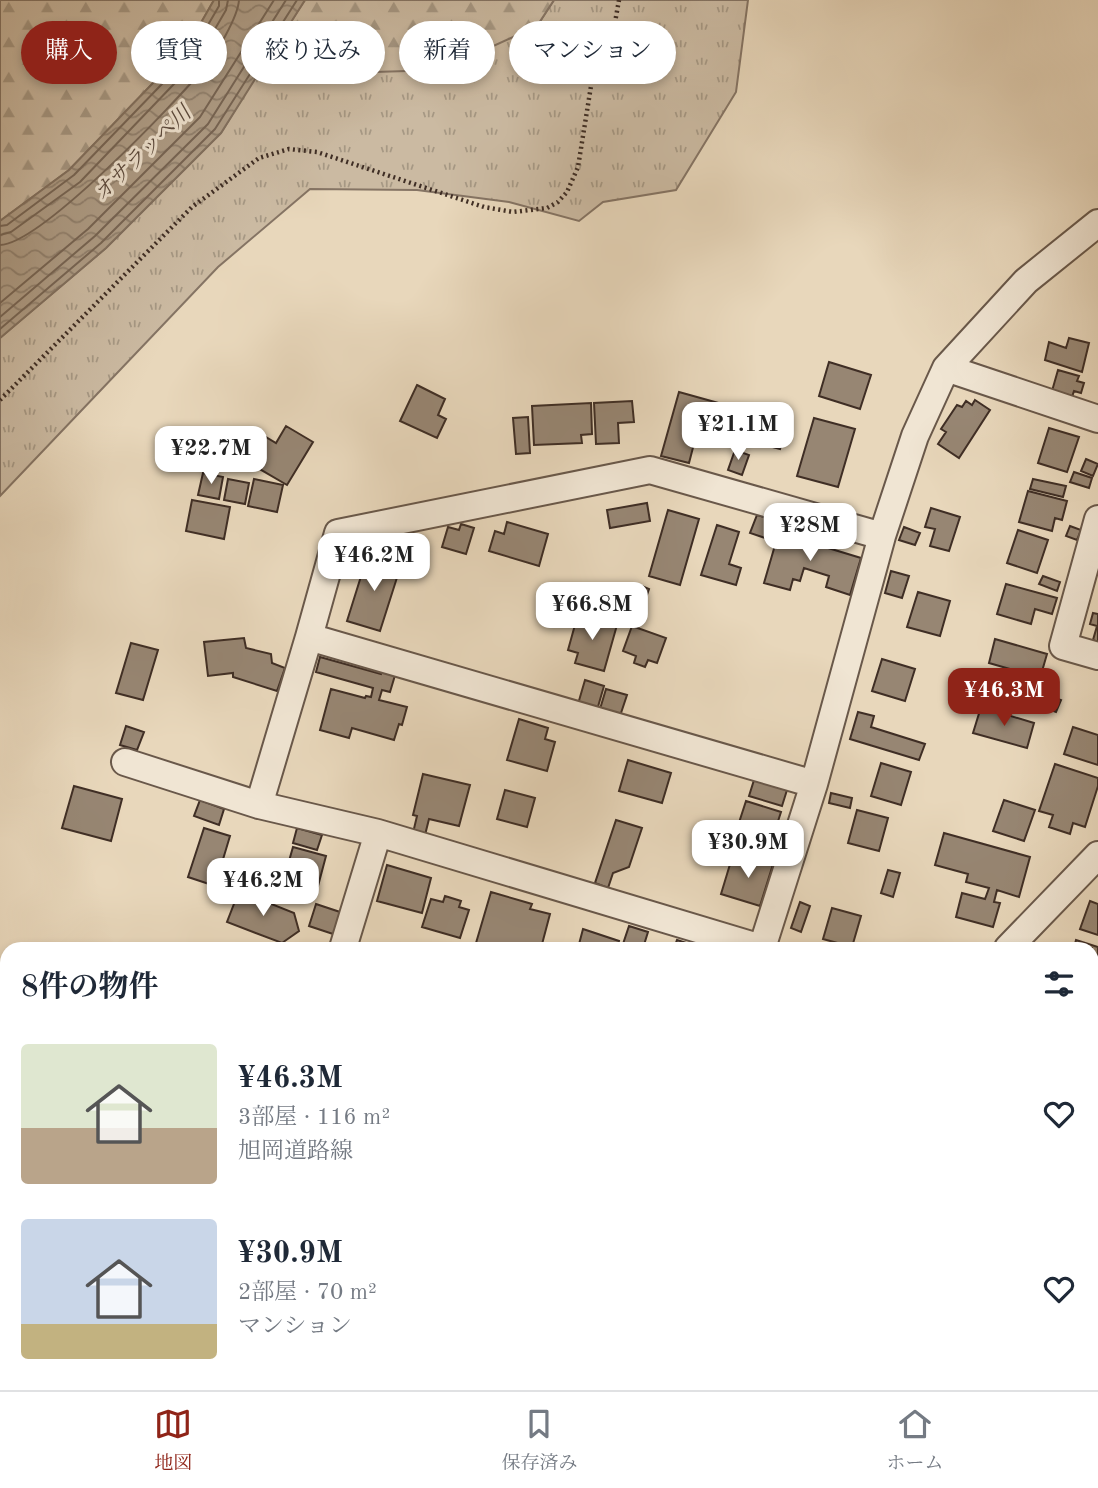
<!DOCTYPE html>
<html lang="ja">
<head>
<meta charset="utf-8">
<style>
	body { margin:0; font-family:"Old Standard TT","Noto Serif JP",serif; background:#f2f2f3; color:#1f2937; height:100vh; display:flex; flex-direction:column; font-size:26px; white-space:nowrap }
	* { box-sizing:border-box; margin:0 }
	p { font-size:23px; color:#747a83 }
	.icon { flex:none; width:38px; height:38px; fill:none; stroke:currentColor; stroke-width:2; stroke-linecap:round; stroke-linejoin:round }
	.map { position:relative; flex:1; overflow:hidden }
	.drawer { position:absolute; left:0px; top:942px; width:1099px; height:450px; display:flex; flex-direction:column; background:#fff; border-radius:21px 21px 0 0; box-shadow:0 4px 10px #0003 }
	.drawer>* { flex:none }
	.top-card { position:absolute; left:21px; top:21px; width:700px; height:63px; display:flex; gap:14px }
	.price { position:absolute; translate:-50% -60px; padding:0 16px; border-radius:14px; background:#fff; color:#222; font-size:23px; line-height:46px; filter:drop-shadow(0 2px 4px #0008) }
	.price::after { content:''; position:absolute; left:50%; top:42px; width:21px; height:16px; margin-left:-10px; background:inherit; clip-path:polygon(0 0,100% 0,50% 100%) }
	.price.selected { background:#8f2418; color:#fff }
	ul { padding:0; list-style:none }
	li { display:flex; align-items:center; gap:21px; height:175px; padding:0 21px }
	li span { display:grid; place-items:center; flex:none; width:196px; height:140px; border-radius:7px; color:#555 }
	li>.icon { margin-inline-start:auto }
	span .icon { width:84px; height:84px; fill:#fffc; stroke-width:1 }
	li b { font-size:30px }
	h2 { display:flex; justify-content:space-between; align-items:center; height:84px; padding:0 21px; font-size:30px }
	.chip { padding:0 24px; border-radius:32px; background:#fff; box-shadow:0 4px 10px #0003; font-size:24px; line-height:63px }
	.chip.selected { background:#8f2418; color:#fff }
	.tab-bar { display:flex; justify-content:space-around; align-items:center; height:98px; border-top:2px solid #e0e1e3; background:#fff; font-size:19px; color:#747a83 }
	.tab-bar a { display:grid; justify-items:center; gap:4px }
	.tab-bar .selected { color:#8f2418 }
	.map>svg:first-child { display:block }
	.grass { fill:url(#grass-tufts); stroke:#857464; stroke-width:2 }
	.forest { fill:url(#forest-firs); stroke:#857464; stroke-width:2 }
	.park { fill:url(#park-crowns); stroke:#857464; stroke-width:2 }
	.water { fill:url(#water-waves); stroke:#827160; stroke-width:2 }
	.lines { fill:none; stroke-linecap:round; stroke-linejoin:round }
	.shore { stroke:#776656; stroke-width:2 }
	.building { fill:#978673; stroke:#3f2e25; stroke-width:2 }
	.minor-casing { stroke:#69584a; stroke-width:30 }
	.path { stroke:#3f2e25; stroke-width:4.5; stroke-dasharray:2 3.5; stroke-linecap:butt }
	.minor { stroke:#f0e5d3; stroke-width:26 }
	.labels { text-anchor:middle; stroke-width:6; stroke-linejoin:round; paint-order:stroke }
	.water-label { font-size:21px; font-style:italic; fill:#5b4a3e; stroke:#f0e5d3 }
</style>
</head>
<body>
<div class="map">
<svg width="1098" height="1390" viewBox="0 0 1098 1390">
	<defs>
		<pattern id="grass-tufts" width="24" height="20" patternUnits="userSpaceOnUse" patternTransform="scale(1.75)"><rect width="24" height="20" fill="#cbbaa2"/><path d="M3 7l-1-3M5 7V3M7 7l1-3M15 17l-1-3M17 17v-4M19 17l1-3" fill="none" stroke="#a69884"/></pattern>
		<pattern id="forest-firs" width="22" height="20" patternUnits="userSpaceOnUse" patternTransform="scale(1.75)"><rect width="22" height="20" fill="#cbbaa2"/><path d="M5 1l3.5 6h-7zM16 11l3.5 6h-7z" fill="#a69884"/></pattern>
		<pattern id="park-crowns" width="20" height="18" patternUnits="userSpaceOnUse" patternTransform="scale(1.75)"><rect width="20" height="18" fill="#cbbaa2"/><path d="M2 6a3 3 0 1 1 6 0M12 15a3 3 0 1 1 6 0" fill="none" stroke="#a69884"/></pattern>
		<pattern id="water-waves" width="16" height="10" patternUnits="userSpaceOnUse" patternTransform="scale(1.75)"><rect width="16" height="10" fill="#af9e88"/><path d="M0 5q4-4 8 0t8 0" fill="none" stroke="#90816f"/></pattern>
	</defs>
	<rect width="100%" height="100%" fill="#e8d7bb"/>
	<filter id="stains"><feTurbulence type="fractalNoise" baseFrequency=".00286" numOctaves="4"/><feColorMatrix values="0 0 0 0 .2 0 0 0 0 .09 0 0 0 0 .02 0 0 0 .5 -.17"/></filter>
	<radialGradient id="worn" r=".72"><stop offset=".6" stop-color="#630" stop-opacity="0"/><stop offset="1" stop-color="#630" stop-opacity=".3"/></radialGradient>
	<!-- grass -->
	<path class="grass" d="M554 0H748L736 92 676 190 603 202 579 221 509 202 417 190 310 189 218 267 0 496V338L106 248 221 133 265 61 340 73 537 26Z
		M0 1046 7 1050V1239L0 1236Z
		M250 1384H451L458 1390H257Z"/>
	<!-- forest -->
	<path class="forest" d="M0 0H214L186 49 69 170 0 221Z
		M305 0H554L537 26 441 70 340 73 265 61Z"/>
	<!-- park -->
	<path class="park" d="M0 1276 7 1282V1384H132L139 1390H0Z"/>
	<!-- water -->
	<path class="water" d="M214 0H305L221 133 106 248 0 338V221L69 170 186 49Z
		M0 1236 7 1239V1345L0 1340Z
		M58 1384H250L257 1390H65Z"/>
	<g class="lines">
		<!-- shore -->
		<path class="shore" d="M0 226 7 225 74 175 191 54 219 6V0
			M0 235 11 232 80 182 197 60 226 10 228 0
			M0 245C41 244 175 103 205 67 216 54 238 17 239 0
			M0 303 88 229 200 117 274 0
			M0 317 95 236 208 124 286 0
			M0 329 101 243 215 129 297 0"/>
	</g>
	<!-- building -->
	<path class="building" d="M1069 338 1089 343 1082 372 1045 360 1049 342 1066 348Z
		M829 362 871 375 860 409 819 396Z
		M1058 370 1079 376 1077 381 1084 383 1081 393 1074 391 1072 397 1052 391Z
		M417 385 445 399 438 415 446 419 437 438 400 421Z
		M679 392 722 404 714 437 697 432 689 463 661 456Z
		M975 400 990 410 959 458 938 444 946 432 941 429 957 405 962 407 966 401 972 405Z
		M632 401 634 422 618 423 619 443 596 444 594 403Z
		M591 403 592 434 581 435 582 443 534 445 532 406Z
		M751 406 789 417 780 449 742 439Z
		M528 417 530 453 516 454 513 418Z
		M814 418 855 429 838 487 797 476Z
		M286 426 313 442 287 485 251 464 257 454 246 447 256 431 276 443Z
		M1049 428 1079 437 1067 472 1038 463Z
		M735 450 749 455 742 475 728 470Z
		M1086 459 1098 464 1093 476 1081 471Z
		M1074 472 1092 478 1089 488 1070 482Z
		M203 473 223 477 219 499 198 495Z
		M228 479 249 483 245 504 224 500Z
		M254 479 283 485 277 512 248 506Z
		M1033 479 1066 486 1063 497 1030 489Z
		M1028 491 1067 501 1062 520 1055 518 1052 531 1019 522Z
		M192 500 230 507 224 539 186 531Z
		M647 503 650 521 610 528 607 510Z
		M931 508 960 517 949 551 930 546 935 529 925 527Z
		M668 510 699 519 680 585 649 576Z
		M757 515 771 519 765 538 750 533Z
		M507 522 548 534 539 566 489 551 495 531 504 534Z
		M461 524 474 528 466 554 442 547 448 527 459 530Z
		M717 525 739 532 729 564 741 568 736 585 701 575Z
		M1070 526 1081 530 1077 540 1066 536Z
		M904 527 920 533 915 545 899 540Z
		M780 528 816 539 815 544 861 558 850 595 826 587 829 576 804 568 800 581 793 579 790 590 764 583Z
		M1018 530 1048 540 1037 573 1007 563Z
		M368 554 401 565 380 631 347 621Z
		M891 571 909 576 902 598 885 593Z
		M1043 576 1060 582 1057 591 1039 584Z
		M637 584 649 589 640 615 627 610Z
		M1006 584 1057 598 1052 614 1035 609 1031 624 997 614Z
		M918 592 950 601 940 636 907 627Z
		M1093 613 1098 614V642L1093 640 1097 626 1090 624Z
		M578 614 617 625 604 671 575 663 578 653 568 650Z
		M632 626 666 638 657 663 648 660 645 667 634 663 636 656 623 651Z
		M244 638 246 648 271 654 272 663 285 668 277 691 233 677V673L208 676 204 642Z
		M995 639 1047 654 1032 706 1009 699 1017 671 989 663Z
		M131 643 158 650 143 700 116 693Z
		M320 657 381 674 383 669 396 672 390 692 382 690 379 700 407 707 402 725 399 724 394 740 352 728 349 738 320 730 331 689 365 698 366 696 371 697 373 688 316 672Z
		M882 659 915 669 905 701 872 691Z
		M585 680 604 686 597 710 578 704Z
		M606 689 627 695 620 716 600 709Z
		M1044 694 1061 700 1056 712 1040 706Z
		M981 707 1034 723 1027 748 973 733Z
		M858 712 874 716 871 727 925 744 919 760 850 739Z
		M519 719 548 728 545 739 555 742 547 771 507 760Z
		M126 726 144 732 137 750 120 745Z
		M1073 727 1098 735V765L1064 754Z
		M628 760 671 773 662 803 619 791Z
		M881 763 911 772 901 805 871 796Z
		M1055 764 1098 778V786L1085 827 1073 823 1070 834 1049 827 1053 815 1039 811Z
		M423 774 470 785 459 826 429 819 425 835 413 833 417 816 413 815Z
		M754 780 787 790 782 806 749 796Z
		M74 786 122 799 111 841 62 828Z
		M505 790 535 798 527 827 497 819Z
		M831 793 852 798 850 808 829 803Z
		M200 800 224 809 219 825 194 816Z
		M1004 800 1035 810 1024 841 993 831Z
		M746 801 781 812 769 849 734 838Z
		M857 810 888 818 879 851 848 843Z
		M616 820 642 828 629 867 613 873 608 888 595 883Z
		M204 828 230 836 215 886 188 877Z
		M297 828 322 835 317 850 293 843Z
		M944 833 1030 857 1019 897 997 890 994 902 1000 903 993 927 956 917 962 893 985 899 989 888 966 882 968 874 935 865Z
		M293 847 326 856 318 886 303 882 299 894 281 889Z
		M755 854 774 861 760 906 721 894 731 861 751 867Z
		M387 865 431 878 422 913 377 901Z
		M888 870 900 873 893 897 881 893Z
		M239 891 294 913 299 931 282 943 227 922Z
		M491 892 532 904 530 909 550 914 541 948H497L476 943Z
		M445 896 461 901 459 907 469 910 460 938 422 927 431 899 443 902Z
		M1090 901 1098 904V935L1080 929Z
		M800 902 810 906 801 932 791 928Z
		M316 904 343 913 336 935 309 926Z
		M832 908 861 916 852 947 823 939Z
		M629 926 648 932 643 948 623 944Z
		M583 929 619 941 617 948H578Z
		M677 940 696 946 695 948H674Z
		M1076 940 1098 947V969L1092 989V948H1074Z
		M1098 1252V1284L1092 1283Z
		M1092 1324 1098 1326V1363L1092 1362Z
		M686 1384H742V1390H686Z
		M890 1384H923V1390H889Z
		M963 1384H1006L1004 1390H983Z
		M1039 1384H1089L1087 1390H1052Z"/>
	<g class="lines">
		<!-- minor casing -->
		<g class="minor-casing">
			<path id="minor" d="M946 368 1026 281 1098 223
				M1098 519 1063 646 1098 656
				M309 637 814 784
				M125 762 259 805 378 833 761 948
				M259 805 309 637 338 533 650 470 882 536
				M343 948 378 833
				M762 948 814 784 882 536 915 436 946 368 1098 419
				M1008 948 1098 855
				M1092 1068 1098 1070
				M1092 1145 1098 1125
				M1092 1298 1098 1300
				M419 1384 422 1390
				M830 1384 833 1390
				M1020 1390 1021 1384"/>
		</g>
		<!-- path -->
		<path class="path" d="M0 400 192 207 259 158 289 149 317 152 484 207 513 212 547 208 558 202 567 192 578 167 596 55 614 28 619 0
			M0 1184 7 1188
			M372 1384 374 1390
			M585 1384 586 1390"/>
		<!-- minor -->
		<use href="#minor" class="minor"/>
	</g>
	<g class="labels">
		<!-- water labels -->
		<g class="water-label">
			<text transform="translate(142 153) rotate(-44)" y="7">オサラッペ川</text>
		</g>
	</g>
	<rect width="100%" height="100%" filter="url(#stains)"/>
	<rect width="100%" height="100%" fill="url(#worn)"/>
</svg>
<b class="price" style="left:738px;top:462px">¥21.1M</b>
<b class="price" style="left:211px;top:486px">¥22.7M</b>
<b class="price" style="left:810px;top:563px">¥28M</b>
<b class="price" style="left:374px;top:593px">¥46.2M</b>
<b class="price" style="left:592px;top:642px">¥66.8M</b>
<b class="price selected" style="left:1004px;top:728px">¥46.3M</b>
<b class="price" style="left:748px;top:880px">¥30.9M</b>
<b class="price" style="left:263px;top:918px">¥46.2M</b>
<div class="top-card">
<a class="chip selected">購入</a>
<a class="chip">賃貸</a>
<a class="chip">絞り込み</a>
<a class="chip">新着</a>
<a class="chip">マンション</a>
</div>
<section class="drawer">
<h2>8件の物件<svg class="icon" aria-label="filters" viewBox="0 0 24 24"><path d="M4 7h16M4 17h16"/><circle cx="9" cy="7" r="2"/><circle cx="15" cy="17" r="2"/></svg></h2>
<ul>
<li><span style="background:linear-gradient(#dfe7d0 60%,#b9a48a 0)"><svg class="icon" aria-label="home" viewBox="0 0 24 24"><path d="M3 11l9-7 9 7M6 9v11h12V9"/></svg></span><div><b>¥46.3M</b><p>3部屋 · 116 m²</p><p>旭岡道路線</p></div><svg class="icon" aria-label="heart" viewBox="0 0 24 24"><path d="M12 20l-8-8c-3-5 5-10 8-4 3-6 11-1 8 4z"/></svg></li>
<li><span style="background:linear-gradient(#c9d6e8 75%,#c2b280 0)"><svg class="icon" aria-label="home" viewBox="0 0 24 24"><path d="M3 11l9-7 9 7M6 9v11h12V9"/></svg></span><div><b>¥30.9M</b><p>2部屋 · 70 m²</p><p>マンション</p></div><svg class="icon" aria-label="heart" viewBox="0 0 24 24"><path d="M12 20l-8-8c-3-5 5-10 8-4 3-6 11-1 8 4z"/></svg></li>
</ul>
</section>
</div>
<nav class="tab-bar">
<a class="selected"><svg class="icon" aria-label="map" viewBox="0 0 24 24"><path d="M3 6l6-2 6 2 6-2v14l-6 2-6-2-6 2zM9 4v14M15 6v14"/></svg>地図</a>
<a><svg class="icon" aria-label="saved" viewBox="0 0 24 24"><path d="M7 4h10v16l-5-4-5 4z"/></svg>保存済み</a>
<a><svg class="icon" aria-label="home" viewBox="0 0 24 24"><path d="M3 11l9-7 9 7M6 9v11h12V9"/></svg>ホーム</a>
</nav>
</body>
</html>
